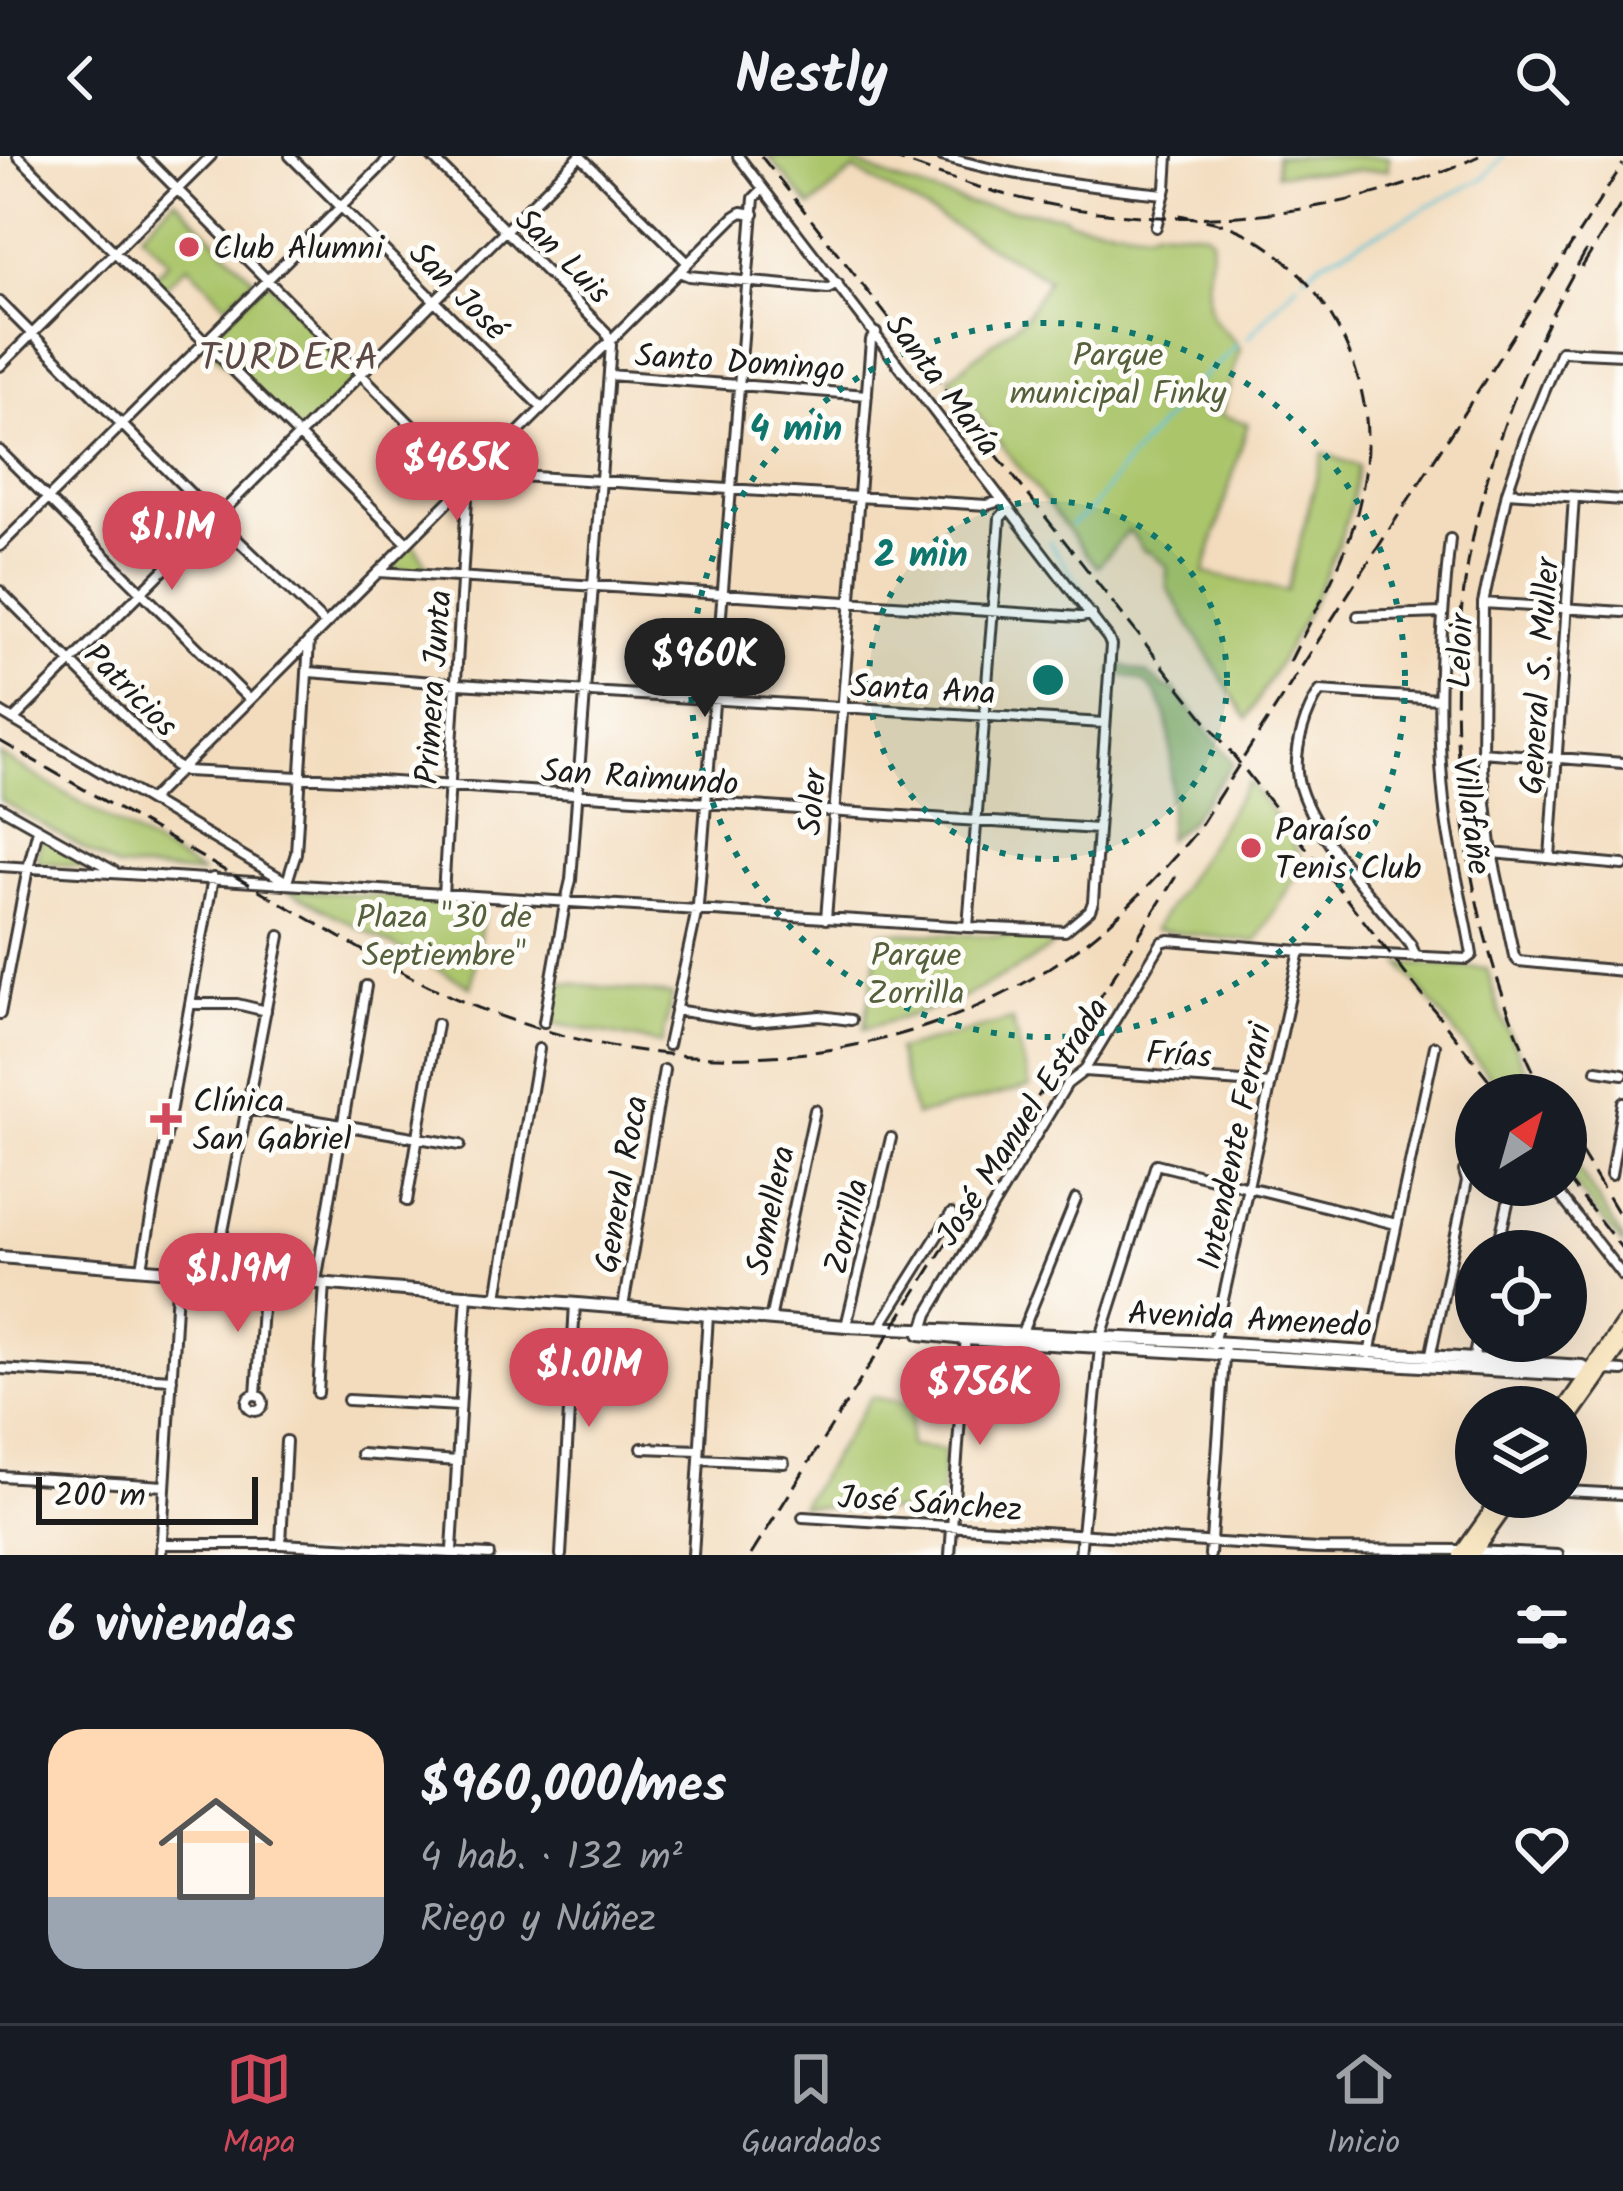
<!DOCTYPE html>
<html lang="es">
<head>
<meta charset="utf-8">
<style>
	body { margin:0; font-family:Kalam,sans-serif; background:#242831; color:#f1f3f6; height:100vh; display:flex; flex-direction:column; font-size:45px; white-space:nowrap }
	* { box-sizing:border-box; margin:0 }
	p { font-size:39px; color:#9ea1a6 }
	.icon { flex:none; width:66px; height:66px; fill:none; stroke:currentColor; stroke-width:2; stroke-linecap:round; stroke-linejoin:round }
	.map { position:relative; height:1399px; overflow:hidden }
	.sheet { display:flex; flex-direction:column; background:#171b24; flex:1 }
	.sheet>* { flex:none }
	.needle { width:78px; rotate:37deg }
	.buttons { position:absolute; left:1455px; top:918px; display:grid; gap:24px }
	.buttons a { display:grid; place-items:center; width:132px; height:132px; border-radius:50%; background:#171b24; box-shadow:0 12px 48px #0002; font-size:60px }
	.scale { position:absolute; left:36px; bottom:30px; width:222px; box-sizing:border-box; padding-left:12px; border:6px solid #1c1c1c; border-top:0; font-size:33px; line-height:42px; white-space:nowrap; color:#1c1c1c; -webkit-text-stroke:9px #fdfcf7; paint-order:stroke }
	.price { position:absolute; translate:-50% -102px; padding:0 27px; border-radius:42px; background:#d1495b; color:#fff; font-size:39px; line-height:78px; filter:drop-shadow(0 3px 6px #0008) }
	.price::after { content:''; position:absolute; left:50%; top:72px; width:36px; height:27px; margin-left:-18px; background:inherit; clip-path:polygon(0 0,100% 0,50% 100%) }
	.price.current { background:#222; color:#fff }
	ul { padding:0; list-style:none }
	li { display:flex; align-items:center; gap:36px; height:300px; padding:0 48px }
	li span { display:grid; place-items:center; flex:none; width:336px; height:240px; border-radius:36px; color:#555 }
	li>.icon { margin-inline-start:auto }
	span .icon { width:144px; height:144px; fill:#fffc; stroke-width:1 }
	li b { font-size:51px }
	h2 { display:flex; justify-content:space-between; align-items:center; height:144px; padding:0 48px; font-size:51px }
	header { display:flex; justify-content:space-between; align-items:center; height:156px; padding:0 48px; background:#171b24; font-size:54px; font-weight:700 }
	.dock { display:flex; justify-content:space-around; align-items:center; height:168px; border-top:3px solid #363941; background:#171b24; font-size:33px; color:#9ea1a6 }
	.dock a { display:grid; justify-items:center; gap:6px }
	.dock .current { color:#d1495b }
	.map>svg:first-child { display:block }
	.green { fill:#aac56b; stroke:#637044; stroke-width:3 }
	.forest { fill:#87aa5f; stroke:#52633e; stroke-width:3 }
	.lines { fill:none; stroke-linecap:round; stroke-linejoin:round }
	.stream { stroke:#5bc3d7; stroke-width:3 }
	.minor-casing { stroke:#3c3934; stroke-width:14 }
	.tertiary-casing { stroke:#3c3934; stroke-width:16 }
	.secondary-casing { stroke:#3c3934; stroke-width:18 }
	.minor { stroke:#fff; stroke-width:8 }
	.tertiary { stroke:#fff; stroke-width:10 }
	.secondary { stroke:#f9e7c3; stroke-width:12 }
	.rail { stroke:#1c1c1c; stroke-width:3; stroke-dasharray:18 9; stroke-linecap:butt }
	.ring { fill:none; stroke:#0f766e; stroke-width:6; stroke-dasharray:6 12 }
	.poi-dot { fill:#d1495b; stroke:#fdfcf7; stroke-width:4.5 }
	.labels { text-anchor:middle; stroke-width:10; stroke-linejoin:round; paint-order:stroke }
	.poi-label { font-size:33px; fill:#1c1c1c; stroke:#fdfcf7; text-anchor:start }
	.street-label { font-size:33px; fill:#1c1c1c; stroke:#fdfcf7 }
	.park-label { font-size:33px; fill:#55603c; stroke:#fdfcf7 }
	.quarter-label { font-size:39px; letter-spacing:3px; fill:#5d4a47; stroke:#fdfcf7 }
	.centre { fill:#0f766e; stroke:#fdfcf7; stroke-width:6 }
	.ring-label { font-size:36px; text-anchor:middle; font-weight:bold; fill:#0f766e; stroke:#fdfcf7; stroke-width:10; stroke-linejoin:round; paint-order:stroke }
</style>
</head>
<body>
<header><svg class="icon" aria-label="back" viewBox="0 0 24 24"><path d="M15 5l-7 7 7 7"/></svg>Nestly<svg class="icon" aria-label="search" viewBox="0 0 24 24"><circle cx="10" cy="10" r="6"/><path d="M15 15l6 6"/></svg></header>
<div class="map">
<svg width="1623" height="1399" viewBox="0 0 1623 1399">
	<rect width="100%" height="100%" fill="#fdfcf7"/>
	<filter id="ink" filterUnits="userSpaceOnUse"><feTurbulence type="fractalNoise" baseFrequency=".00833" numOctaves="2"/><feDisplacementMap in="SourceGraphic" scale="24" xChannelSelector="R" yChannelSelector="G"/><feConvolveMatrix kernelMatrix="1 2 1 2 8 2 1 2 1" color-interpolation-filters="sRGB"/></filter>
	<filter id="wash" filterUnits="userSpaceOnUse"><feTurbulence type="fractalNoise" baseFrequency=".004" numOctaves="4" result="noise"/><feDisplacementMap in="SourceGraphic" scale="48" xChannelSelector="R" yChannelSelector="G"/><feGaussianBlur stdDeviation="2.7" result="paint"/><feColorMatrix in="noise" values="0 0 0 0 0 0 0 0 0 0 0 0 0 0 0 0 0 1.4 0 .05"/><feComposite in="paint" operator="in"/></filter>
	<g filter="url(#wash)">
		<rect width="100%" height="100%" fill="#f3dcbd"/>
		<!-- green -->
		<path class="green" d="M768 0H840L895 24 970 48 1064 60 1068 65 1149 75 1157 72 1207 76 1212 82C1211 102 1202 148 1214 163 1222 175 1233 179 1240 193L1221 259 1248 267 1204 417 1287 435 1323 297 1358 310C1347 402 1291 483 1247 563L1167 431V411L1150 396 1144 395 1129 374 1097 411 949 222 1025 161 1048 123 854 14 811 51Z
			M1276 0H1388V14L1277 18Z
			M175 43 254 123 227 149 188 109 162 134 151 123 169 105 141 77Z
			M267 124 360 220 297 281 203 187Z
			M412 386 432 417 385 412Z
			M0 599 203 718 117 712 0 644Z
			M1248 626 1288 675 1303 708 1256 786 1154 774Z
			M42 680 103 714 36 705Z
			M285 733 485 748 471 831Z
			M881 776 1064 782 1028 807 953 847 864 873Z
			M1401 808 1487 812 1499 855 1536 939H1504Z
			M559 826 672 839 662 888 551 867Z
			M1012 864 1030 931 915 960 897 894Z
			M1566 993 1623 1084V1090L1566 1018Z
			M871 1241 913 1248 909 1290 944 1294 940 1358 801 1350Z"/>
		<!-- forest -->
		<path class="forest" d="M1118 508 1148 518 1164 531 1174 533 1234 607 1186 669 1167 683C1169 643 1184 547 1141 525 1133 521 1121 519 1112 517Z"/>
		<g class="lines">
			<!-- stream -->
			<path class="stream" d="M1305 119 1321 106 1484 22 1503 0
				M1248 182 1298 126
				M1071 369 1089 356 1126 307 1206 217 1222 204 1237 188
				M1049 386 1116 480"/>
		</g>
	</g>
	<g filter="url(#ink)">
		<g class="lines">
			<!-- minor casing -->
			<g class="minor-casing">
				<path id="minor" d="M18 0 407 387
					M144 0 468 326 443 739
					M290 0 542 252
					M431 0 606 176 611 189 571 724 564 754 544 866
					M580 0 688 107
					M942 0C1015 21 1090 31 1165 38
					M1156 71 1166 32 1168 0
					M679 116 689 120 828 133 838 128
					M0 146 216 363 325 468
					M1623 198 1561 195 1527 277 1507 336 1483 447 1482 613 1492 697 1514 800 1518 805 1623 815
					M0 210 211 0
					M609 219 867 239
					M0 295 249 543
					M484 310 503 319 987 349 1000 345
					M1507 336 1623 344
					M0 390 392 0
					M379 416 1080 461 1092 459
					M0 435 174 609 185 615 379 625 1097 673
					M1483 447 1623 456
					M1358 460 1442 457
					M309 516 458 528 1104 567
					M0 556 287 726 296 697 309 485
					M13 564 580 0
					M1481 596 1623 607
					M150 644 734 61 742 56 754 58
					M0 651 114 715
					M1492 697 1623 709
					M1550 702 1574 341
					M0 710 968 771 1065 775 1090 754 1093 746 1111 489 1108 482 738 0
					M826 763 871 184 876 177
					M968 771 1000 362 1008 353
					M1416 801 1411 789C1379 749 1300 666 1297 616 1295 590 1306 555 1320 535L1438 543
					M191 848H237L266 855
					M675 854 753 866 820 860 851 864
					M0 858 28 712 38 673
					M668 889 698 749 754 42 763 33
					M1597 914 1623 918
					M1084 915 1271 928
					M247 953 460 989
					M1611 1019 1623 946
					M1552 1029 1623 1120
					M407 1045 437 868
					M1497 1095 1512 1029
					M142 1111 213 722
					M215 1117 280 780
					M316 1126 366 830
					M497 1141 539 893
					M623 1151 664 914
					M770 1164 815 954
					M846 1170 891 982
					M924 1171 928 1158 1067 928 1084 915 1162 786 1169 784 1300 795 1467 803 1472 799C1465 754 1452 708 1446 662 1434 569 1440 476 1450 383
					M879 1172 951 1058
					M1021 1179 1076 1043
					M1213 1189 1300 795
					M1369 1198 1435 890
					M1430 1202 1467 1025 1464 1015
					M1473 1205 1477 1185
					M1530 1206 1535 1185
					M0 1213 172 1223
					M1606 1214 1623 1215
					M318 1237 325 1127
					M256 1239 264 1123
					M247 1247a8 8 0 1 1 16 0a8 8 0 1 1-16 0Z
					M348 1244 460 1250
					M642 1292 699 1294
					M361 1298 457 1305
					M699 1303 784 1307
					M0 1320 164 1330
					M1566 1335 1623 1338
					M803 1361 1317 1393 1460 1394
					M161 1388H281L489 1399
					M281 1388 286 1285
					M452 1394 467 1138
					M1475 1395 1558 1399
					M161 1399 178 1116
					M561 1399 575 1147
					M693 1399 708 1159
					M950 1399 966 1179
					M1080 1399 1101 1181 1156 1008 1396 1068
					M1210 1399 1225 1187"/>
			</g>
			<!-- tertiary casing -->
			<g class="tertiary-casing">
				<path id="tertiary" d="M0 1101 846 1170 1214 1186 1582 1210 1591 1215
					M920 1178 965 1183 1575 1219 1590 1215"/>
			</g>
			<!-- secondary casing -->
			<g class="secondary-casing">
				<path id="secondary" d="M1565 1251 1623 1167
					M1566 1268 1623 1187
					M1460 1399 1501 1341
					M1472 1399 1513 1341"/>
			</g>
			<!-- minor -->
			<use href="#minor" class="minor"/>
			<!-- tertiary -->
			<use href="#tertiary" class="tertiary"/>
			<!-- secondary -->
			<use href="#secondary" class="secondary"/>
			<!-- rail -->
			<path class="rail" d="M761 0 1501 939
				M887 0C921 12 957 25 992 35 1149 79 1330 69 1479 0
				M1179 59C1197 63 1215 65 1233 72 1314 104 1369 203 1367 288 1367 312 1362 338 1356 361 1342 413 1310 463 1287 512
				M1582 111 1623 45
				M0 585C94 639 189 694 283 748 351 787 418 830 492 857 683 929 904 916 1073 796 1120 762 1159 720 1196 676L1623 8
				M1545 939C1501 853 1474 757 1463 661 1439 452 1480 277 1586 95
				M1566 971 1623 1066
				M1566 1021 1623 1094
				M751 1399 1178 717"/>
		</g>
	</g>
	<!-- distance rings -->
	<circle cx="1048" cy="524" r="179" fill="#0f766e" fill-opacity=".12"/>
	<g class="ring">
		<circle cx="1048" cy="524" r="179"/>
		<circle cx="1048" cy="524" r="357"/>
	</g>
	<!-- markers -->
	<g class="poi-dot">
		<circle cx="189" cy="91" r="12"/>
		<circle cx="1251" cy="692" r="12"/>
		<path d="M160 945h12v12h12v12h-12v12h-12v-12h-12v-12h12z"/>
	</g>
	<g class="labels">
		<!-- poi labels -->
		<g class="poi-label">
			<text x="213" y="103">Club Alumni</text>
			<text x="1275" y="685">Paraíso<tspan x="1275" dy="38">Tenis Club</tspan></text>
			<text x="193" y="956">Clínica<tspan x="193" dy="38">San Gabriel</tspan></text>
		</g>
		<!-- street labels -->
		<g class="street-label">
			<text transform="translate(564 99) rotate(45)" y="12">San Luis</text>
			<text transform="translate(459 134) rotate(45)" y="12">San José</text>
			<text transform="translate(740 205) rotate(4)" y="12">Santo Domingo</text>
			<text transform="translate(944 228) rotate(53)" y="12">Santa María</text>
			<text transform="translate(1459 495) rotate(-88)" y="12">Leloir</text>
			<text transform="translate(1538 520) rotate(-86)" y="12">General S. Muller</text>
			<text transform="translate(432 531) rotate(-86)" y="12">Primera Junta</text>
			<text transform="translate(923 532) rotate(3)" y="12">Santa Ana</text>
			<text transform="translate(132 533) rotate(45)" y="12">Patricios</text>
			<text transform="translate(640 620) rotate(4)" y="12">San Raimundo</text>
			<text transform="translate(811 646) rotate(-85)" y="12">Soler</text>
			<text transform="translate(1473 660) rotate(82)" y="12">Villafañe</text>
			<text transform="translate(1179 897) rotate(4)" y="12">Frías</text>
			<text transform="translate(1021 965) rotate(-57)" y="12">José Manuel Estrada</text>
			<text transform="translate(1233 990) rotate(-78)" y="12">Intendente Ferrari</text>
			<text transform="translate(620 1028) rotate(-80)" y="12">General Roca</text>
			<text transform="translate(769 1054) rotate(-78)" y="12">Somellera</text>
			<text transform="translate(845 1070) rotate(-76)" y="12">Zorrilla</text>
			<text transform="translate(1250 1162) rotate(3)" y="12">Avenida Amenedo</text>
			<text transform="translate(930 1346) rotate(4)" y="12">José Sánchez</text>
		</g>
		<!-- park labels -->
		<g class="park-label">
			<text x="1118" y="210">Parque<tspan x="1118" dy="38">municipal Finky</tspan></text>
			<text x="444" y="772">Plaza "30 de<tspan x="444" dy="38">Septiembre"</tspan></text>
			<text x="916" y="810">Parque<tspan x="916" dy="38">Zorrilla</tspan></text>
		</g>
		<!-- quarter labels -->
		<g class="quarter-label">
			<text x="290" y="214">TURDERA</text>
		</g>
	</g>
	<circle cx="1048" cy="524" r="18" class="centre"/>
	<g class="ring-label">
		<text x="796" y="284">4 min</text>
		<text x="921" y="410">2 min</text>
	</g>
</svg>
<div class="buttons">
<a><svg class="needle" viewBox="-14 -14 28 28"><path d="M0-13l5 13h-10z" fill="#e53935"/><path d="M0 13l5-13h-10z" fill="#9ea1a6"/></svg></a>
<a><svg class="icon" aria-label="locate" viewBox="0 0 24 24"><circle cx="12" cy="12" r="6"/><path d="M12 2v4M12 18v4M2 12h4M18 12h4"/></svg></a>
<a><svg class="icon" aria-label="layers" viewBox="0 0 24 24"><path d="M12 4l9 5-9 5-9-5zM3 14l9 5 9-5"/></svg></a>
</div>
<div class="scale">200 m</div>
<b class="price" style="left:457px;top:368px">$465K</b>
<b class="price" style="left:172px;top:437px">$1.1M</b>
<b class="price current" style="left:705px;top:564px">$960K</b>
<b class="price" style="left:238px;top:1179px">$1.19M</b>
<b class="price" style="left:589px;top:1274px">$1.01M</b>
<b class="price" style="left:980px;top:1292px">$756K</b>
</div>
<section class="sheet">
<h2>6 viviendas<svg class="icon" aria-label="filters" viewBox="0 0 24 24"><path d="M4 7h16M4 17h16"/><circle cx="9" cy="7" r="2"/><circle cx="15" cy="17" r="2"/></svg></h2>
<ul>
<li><span style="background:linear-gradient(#ffd9b3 70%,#9aa5b1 0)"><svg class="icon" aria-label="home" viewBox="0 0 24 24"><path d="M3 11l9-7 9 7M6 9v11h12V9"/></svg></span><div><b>$960,000/mes</b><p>4 hab. · 132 m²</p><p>Riego y Núñez</p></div><svg class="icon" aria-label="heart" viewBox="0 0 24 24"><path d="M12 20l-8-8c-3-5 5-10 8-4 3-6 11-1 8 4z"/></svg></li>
</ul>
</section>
<nav class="dock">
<a class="current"><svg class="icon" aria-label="map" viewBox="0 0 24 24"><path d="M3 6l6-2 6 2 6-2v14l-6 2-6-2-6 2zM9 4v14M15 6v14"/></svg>Mapa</a>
<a><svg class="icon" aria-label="saved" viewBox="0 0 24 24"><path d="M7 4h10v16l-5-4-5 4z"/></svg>Guardados</a>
<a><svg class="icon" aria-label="home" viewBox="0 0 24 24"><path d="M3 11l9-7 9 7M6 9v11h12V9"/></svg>Inicio</a>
</nav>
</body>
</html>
